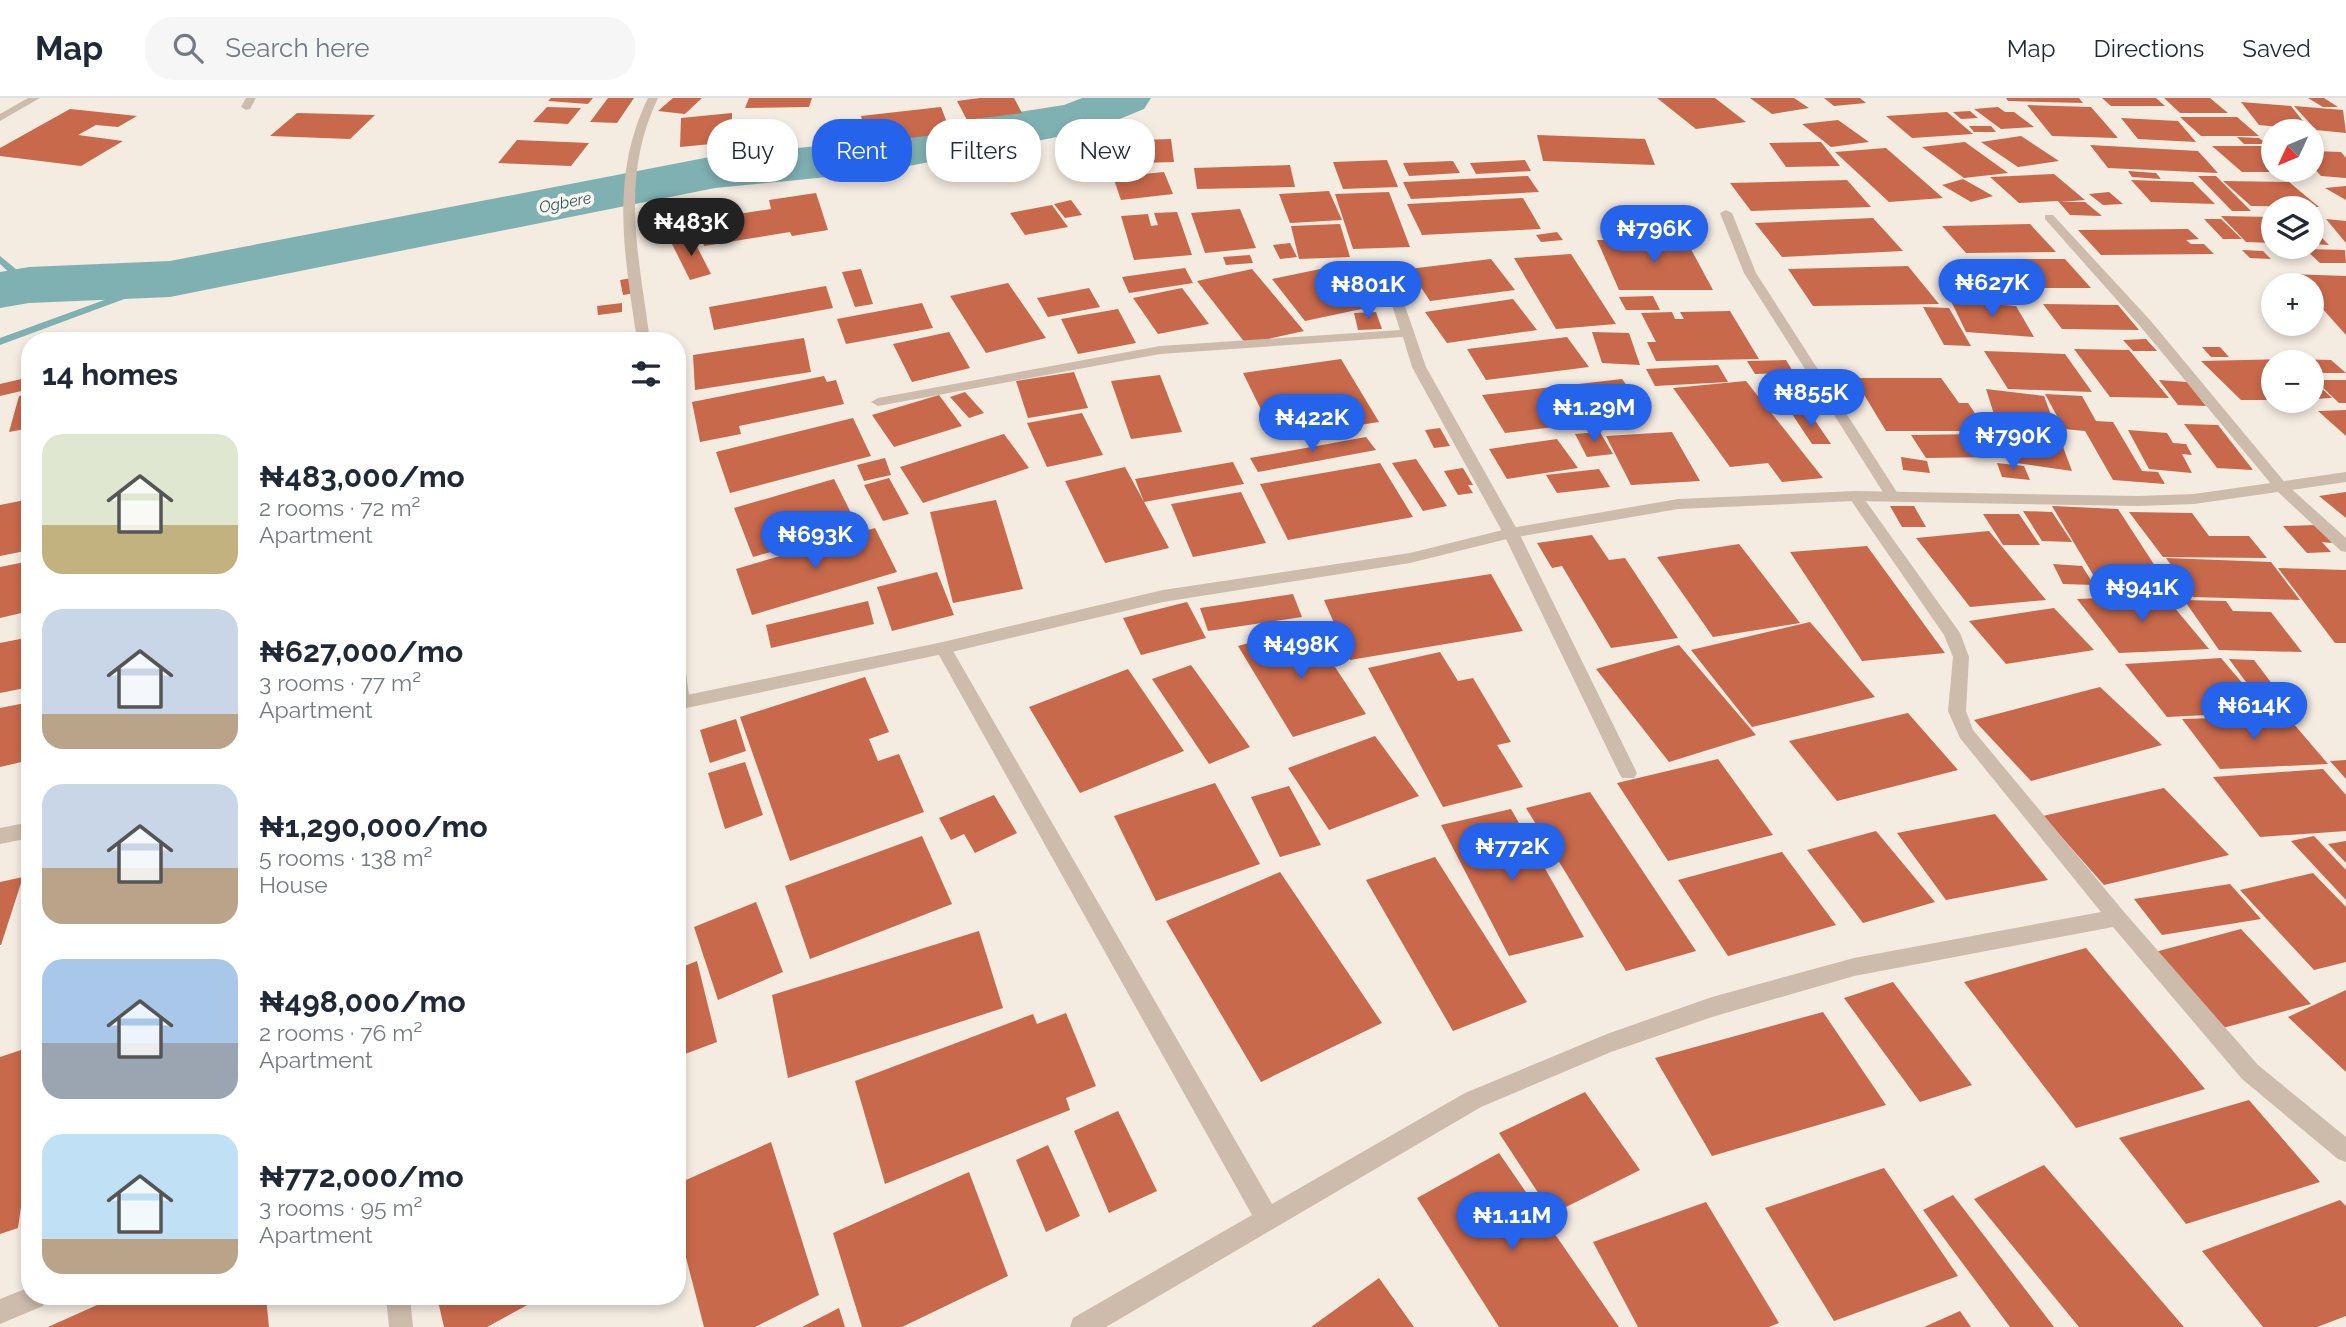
<!DOCTYPE html>
<html lang="en">
<head>
<meta charset="utf-8">
<style>
	body { margin:0; font-family:Raleway,sans-serif; background:#f6f6f7; color:#1f2937; height:100vh; display:flex; flex-direction:column; font-size:26px; white-space:nowrap }
	* { box-sizing:border-box; margin:0 }
	p { font-size:23px; color:#747a83 }
	.icon { flex:none; width:38px; height:38px; fill:none; stroke:currentColor; stroke-width:2; stroke-linecap:round; stroke-linejoin:round }
	.map { position:relative; flex:1; overflow:hidden }
	.panel { position:absolute; left:21px; top:234px; width:665px; height:973px; display:flex; flex-direction:column; background:#fff; border-radius:28px; box-shadow:0 4px 10px #0003 }
	.panel>* { flex:none }
	.hud { position:absolute; left:707px; top:21px; width:665px; height:63px; display:flex; gap:14px }
	.needle { width:46px; rotate:226deg }
	.fabs { position:absolute; left:2261px; top:21px; display:grid; gap:14px }
	.fabs a { display:grid; place-items:center; width:63px; height:63px; border-radius:50%; background:#fff; box-shadow:0 4px 10px #0003; font-size:35px }
	.price { position:absolute; translate:-50% -60px; padding:0 16px; border-radius:24px; background:#2563eb; color:#fff; font-size:23px; line-height:46px; filter:drop-shadow(0 2px 4px #0008) }
	.price::after { content:''; position:absolute; left:50%; top:42px; width:21px; height:16px; margin-left:-10px; background:inherit; clip-path:polygon(0 0,100% 0,50% 100%) }
	.price.current { background:#222; color:#fff }
	ul { padding:0; list-style:none }
	li { display:flex; align-items:center; gap:21px; height:175px; padding:0 21px }
	li span { display:grid; place-items:center; flex:none; width:196px; height:140px; border-radius:21px; color:#555 }
	li>.icon { margin-inline-start:auto }
	span .icon { width:84px; height:84px; fill:#fffc; stroke-width:1 }
	li b { font-size:30px }
	h2 { display:flex; justify-content:space-between; align-items:center; height:84px; padding:0 21px; font-size:30px }
	.chip { padding:0 24px; border-radius:28px; background:#fff; box-shadow:0 4px 10px #0003; font-size:24px; line-height:63px }
	.chip.current { background:#2563eb; color:#fff }
	header { display:flex; align-items:center; gap:42px; box-sizing:border-box; height:98px; padding:0 35px; background:#fff; border-bottom:2px solid #e0e1e3 }
	header strong { font-size:33px }
	nav { display:flex; gap:38px; margin-inline-start:auto; font-size:24px }
	.search { width:490px; height:63px; background:#f6f6f7; display:flex; align-items:center; gap:18px; box-sizing:border-box; padding:0 24px; border-radius:28px; color:#747a83; font-size:26px }
	.map>svg:first-child { display:block }
	.lines { fill:none; stroke-linecap:round; stroke-linejoin:round }
	.stream { fill:#7fb0b2; fill-rule:evenodd }
	.river { fill:#7fb0b2; fill-rule:evenodd }
	.building { fill:#c8694b }
	.minor { fill:#cdbbac; fill-rule:evenodd }
	.tertiary { fill:#cdbbac; fill-rule:evenodd }
	.labels { text-anchor:middle; stroke-width:7; stroke-linejoin:round; paint-order:stroke }
	.far-water-label { font-size:16px; font-style:italic; fill:#1f5a5e; stroke:#fbf5ee }
</style>
</head>
<body>
<header>
<strong>Map</strong>
<div class="search"><svg class="icon" aria-label="search" viewBox="0 0 24 24"><circle cx="10" cy="10" r="6"/><path d="M15 15l6 6"/></svg>Search here</div>
<nav><a>Map</a><a>Directions</a><a>Saved</a></nav>
</header>
<div class="map">
<svg width="2346" height="1229" viewBox="0 0 2346 1229">
	<rect width="100%" height="100%" fill="#f4ebe1"/>
	<g class="lines">
		<!-- stream -->
		<path class="stream" d="M0 158 33 185V189H25L0 166Z
			M170 178 175 181 173 183 0 247V240Z"/>
		<!-- river -->
		<path class="river" d="M1082 0H1151L1144 11 1093 32 878 74 715 90 170 199 29 205 0 210V174L29 169 170 163 715 58 878 42 980 20 1064 7Z"/>
	</g>
	<!-- building -->
	<path class="building" d="M551 0H593L588 6 548 3Z
		M608 0H634L617 25 590 24Z
		M673 0H702L685 16 658 13Z
		M749 0H812L809 9 745 10Z
		M980 0H1014L1022 15 967 22 957 3Z
		M1657 0H1715L1746 24 1696 31Z
		M1750 0H1794L1809 10 1772 16Z
		M1824 0H1860L1866 5 1834 8Z
		M2006 0H2079L2083 5 2008 3Z
		M2102 0H2156L2165 8H2111Z
		M2164 0H2210L2228 15H2180Z
		M2308 0H2324L2338 9H2323Z
		M2241 4 2291 8 2310 32 2259 27Z
		M2027 7 2091 9 2118 40 2052 38Z
		M2294 8 2343 12 2346 35 2316 32Z
		M547 9 581 10 568 26 533 24Z
		M941 9 951 35 868 45 861 18Z
		M1998 9 2005 14H2014L2034 29 2001 31 1974 11Z
		M70 11 137 18 118 29 96 27 78 37 123 43 81 68 0 58V50Z
		M1970 13 1978 20 1961 21 1953 14Z
		M1947 14 1973 36 1912 40 1886 18Z
		M297 15 375 17 350 41 270 38Z
		M732 15V44L680 49 681 20Z
		M2180 19H2237L2259 38H2201Z
		M2121 20 2178 23 2196 44 2138 41Z
		M1838 22 1869 44 1831 49 1802 26Z
		M1969 28H1991L1996 34H1974Z
		M1537 37 1645 41 1655 67 1543 63Z
		M2021 38 2059 63 2018 69 1981 44Z
		M2237 39 2259 40 2267 46H2244Z
		M1171 41 1174 64 1142 65 1139 42Z
		M517 42 589 45 571 68 498 65Z
		M1821 44 1840 68 1786 69 1769 45Z
		M1965 44 2008 75 1964 80 1922 49Z
		M2090 47 2198 53 2218 75 2108 70Z
		M2212 48H2262L2273 57V74H2242Z
		M1132 49 1141 66 1066 76 1058 58Z
		M1886 50 1943 100 1889 104 1835 54Z
		M2312 53 2341 54 2346 60V80L2321 78 2312 68Z
		M1387 62 1398 89 1343 91 1333 64Z
		M1525 62 1531 73 1476 76 1470 65Z
		M1453 63 1460 75 1409 78 1403 65Z
		M1290 67 1295 89 1197 91 1194 70Z
		M2128 73 2156 75 2161 81 2132 79Z
		M1164 74 1173 96 1121 102 1113 79Z
		M2054 76 2085 102 2060 104H2085L2102 118 2070 117 2058 103 2019 105 1990 79Z
		M1528 78 1539 94 1411 101 1403 84Z
		M2198 78H2216L2251 113H2232Z
		M1963 81 1993 98 1971 104 1942 87Z
		M1847 82 1871 109 1751 113 1730 85Z
		M2131 82 2193 84 2215 106 2151 104Z
		M2223 83 2289 84 2319 109 2251 108Z
		M2346 88V102L2325 90Z
		M1329 93 1342 122 1290 125 1279 96Z
		M1389 94 1410 149 1353 151 1335 96Z
		M2109 94 2123 106 2103 107 2089 96Z
		M816 95 828 132 792 138 790 134 704 148 699 122 771 111 769 102Z
		M1523 100 1541 131 1422 137 1407 106Z
		M1071 102 1082 117 1065 120 1054 106Z
		M1052 107 1068 129 1025 137 1010 115Z
		M1240 111 1256 150 1205 155 1191 115Z
		M694 112 696 119 671 124 668 117Z
		M1177 114 1192 157 1134 162 1121 118 1148 116 1151 128 1158 127 1154 115Z
		M2221 118 2273 119V145L2246 144Z
		M1873 120 1903 153 1782 159 1755 125Z
		M2204 121H2221L2242 141H2223Z
		M2326 121 2346 123V145Z
		M1340 126 1350 159 1299 161 1291 128Z
		M2030 126 2056 154 1966 155 1942 128Z
		M2312 130 2329 147 2312 146Z
		M2188 131 2199 141 2186 142 2191 146H2204L2214 156 2101 157 2078 132Z
		M1557 134 1563 142 1541 144 1536 137Z
		M692 139 711 176 690 182 671 144Z
		M1597 142H1686L1713 192H1619Z
		M1290 145 1297 159 1280 161 1273 147Z
		M2305 151 2345 152 2346 165H2320Z
		M2242 152 2263 153 2271 161 2250 160Z
		M1571 156 1616 226 1556 231 1514 160Z
		M1250 157 1253 165 1226 167 1223 159Z
		M1491 161 1515 192 1430 203 1409 171Z
		M1976 161H2065L2091 190H1999Z
		M1908 168 1939 206 1813 208 1788 171Z
		M1330 169 1366 210 1305 223 1272 181Z
		M1185 170 1193 185 1129 195 1122 179Z
		M861 171 873 206 855 209 842 174Z
		M1252 171 1304 233 1246 246 1197 183Z
		M2290 176 2346 178V237L2312 199V187H2301Z
		M632 180 635 195 623 197 620 182Z
		M1008 185 1046 240 986 255 950 198Z
		M826 188 833 210 714 232 709 209Z
		M1089 190 1100 209 1048 219 1037 200Z
		M1182 190 1209 226 1158 236 1133 200Z
		M1653 198 1660 212H1626L1619 199Z
		M1513 201 1537 232 1447 245 1425 214Z
		M1951 203 2016 208 2034 239 1966 234Z
		M622 205V214L598 217 597 208Z
		M922 205 933 230 846 246 837 221Z
		M2043 206 2118 207 2139 232 2062 231Z
		M1923 209 1949 210 1971 248 1944 247Z
		M1118 211 1136 245 1078 256 1061 221Z
		M1730 213 1759 261 1656 263 1647 244H1656L1641 215 1672 214 1675 221H1684L1680 214Z
		M1376 214 1382 231 1358 232 1354 215Z
		M949 234 970 270 912 284 893 246Z
		M1592 234 1629 235 1640 267 1602 265Z
		M570 236V243H533V242Z
		M1567 239 1589 269 1486 282 1467 251Z
		M804 240 811 274 695 292 693 257Z
		M2146 241 2157 253H2133L2123 242Z
		M2202 249H2220L2229 259H2211Z
		M2074 251 2129 252 2169 300 2110 299Z
		M1984 253 2065 256 2092 294 2008 291Z
		M1341 261 1379 324 1275 340 1243 275Z
		M2290 261 2293 264H2273V302H2241L2201 263Z
		M2294 261 2331 262 2346 275H2312V264H2297Z
		M1786 262 1794 275 1755 276 1747 263Z
		M1718 267 1728 284 1655 288 1646 271Z
		M1074 274 1088 310 1028 320 1016 283Z
		M1787 276 1797 290 1779 291 1770 277Z
		M1160 277 1182 334 1131 341 1111 283Z
		M824 278 827 284 836 282 844 306 739 328 741 336 700 344 692 304Z
		M30 279V291L0 298V286Z
		M1854 280H1941L1959 305H1968L1987 333H1886Z
		M1622 281 1649 317 1505 335 1482 297Z
		M2312 281 2332 300 2312 301Z
		M2159 282 2187 284 2206 308 2178 307Z
		M2315 282H2346V305H2339Z
		M1746 283 1823 380 1782 384 1768 365 1730 369 1673 290Z
		M1986 291 2044 298 2072 373 2009 364Z
		M965 294 984 315 969 320 950 299Z
		M30 296V330L9 334 19 298Z
		M2045 296 2082 298 2096 323 2113 324 2142 373 2158 374 2165 386 2113 382 2085 333 2064 331Z
		M939 297 962 328 894 349 872 317Z
		M2346 312V338L2318 313Z
		M1082 315 1103 357 1047 369 1027 325Z
		M1810 315 1831 346H1812L1792 316Z
		M853 320 871 358 730 395 716 354Z
		M2184 326 2218 327 2253 372 2217 370Z
		M1440 330 1450 348 1434 350 1425 332Z
		M2128 332 2167 335 2173 345 2186 346 2192 357 2182 356 2192 375 2149 371Z
		M1600 334 1613 356 1587 359 1575 336Z
		M1672 334 1700 383 1631 387 1606 338Z
		M1004 336 1029 370 923 405 900 369Z
		M1980 336 1997 359 1926 360 1911 337Z
		M1366 339 1376 352 1258 374 1250 360Z
		M1557 341 1578 370 1507 381 1489 351Z
		M1901 359 1927 363 1930 375 1903 372Z
		M885 360 891 377 864 383 857 367Z
		M1416 361 1447 408 1423 413 1392 365Z
		M1233 364 1244 386 1144 404 1135 381Z
		M1380 365 1413 419 1288 442 1260 386Z
		M1997 365 2024 368 2030 382 2002 379Z
		M1125 369 1169 450 1105 465 1065 383Z
		M1463 370 1473 387H1468L1473 395 1458 397 1444 373Z
		M1599 371 1610 389 1557 395 1546 377Z
		M889 380 909 416 883 423 864 387Z
		M834 381 858 429 753 459 734 410Z
		M1241 394 1266 445 1193 459 1171 406Z
		M2346 394V420L2319 398Z
		M30 401V452L0 458V407Z
		M996 402 1023 491 953 505 930 414Z
		M1890 408H1914L1926 429H1902Z
		M2052 408 2118 411 2168 488 2098 485Z
		M2023 413 2052 414 2072 444 2042 443Z
		M2129 414 2192 415 2209 438H2249L2267 460 2163 459Z
		M1983 416H2019L2040 447H2003Z
		M2316 427 2332 445 2322 444 2331 454 2307 455 2283 428Z
		M875 430 897 474 752 517 736 471Z
		M1989 433 2046 502 1970 509 1916 440Z
		M1592 437 1609 462 1625 460 1678 540 1611 550 1562 468 1552 470 1537 445Z
		M1739 446 1800 525 1713 539 1657 459Z
		M1867 448 1945 555 1862 563 1790 454Z
		M2166 460 2271 464 2300 502 2193 499Z
		M30 463V513L0 520V469Z
		M2053 466 2082 468 2094 487 2063 486Z
		M2278 470 2346 472V545H2335Z
		M937 474 954 517 892 533 877 489Z
		M1491 476 1523 533 1350 562 1324 502Z
		M1293 496 1302 519 1208 533 1200 510Z
		M2164 497 2209 551 2119 555 2077 501Z
		M2184 502 2226 503 2233 513 2271 514 2302 554 2219 552Z
		M868 503 874 526 771 550 766 527Z
		M1187 504 1206 540 1141 557 1123 520Z
		M2054 510 2094 552 2006 566 1969 523Z
		M1810 524 1875 599 1752 629 1691 552Z
		M1308 528 1366 616 1293 639 1238 548Z
		M30 539V589L0 595V545Z
		M1679 547 1756 637 1669 664 1596 571Z
		M1440 554 1458 583 1473 580 1511 644 1497 647 1523 689 1443 709 1368 570Z
		M2221 560 2267 614 2167 619 2125 566Z
		M2229 561 2254 562 2292 612 2266 611Z
		M1191 567 1250 649 1209 666 1152 581Z
		M1128 571 1184 653 1080 695 1029 609Z
		M865 579 889 634 869 641 878 663 899 656 924 714 790 763 740 619Z
		M2100 589 2162 647 2031 683 1974 622Z
		M30 604V662L0 669V610Z
		M1908 615 1958 672 1837 703 1789 643Z
		M2287 618 2328 666 2220 671 2182 621Z
		M736 621 746 653 710 665 700 632Z
		M1375 638 1419 698 1329 732 1288 670Z
		M1718 661 1773 737 1668 763 1617 685Z
		M2346 662V681L2330 663Z
		M745 664 763 717 725 731 708 675Z
		M2323 671 2346 697V733L2260 739 2213 679Z
		M1215 685 1260 766 1156 803 1114 718Z
		M1289 688 1321 747 1280 759 1251 699Z
		M2164 690 2229 757 2104 787 2043 718Z
		M1590 694 1696 853 1626 873 1526 710Z
		M994 697 1017 735 975 755 964 736 951 742 939 720Z
		M1511 711 1584 839 1509 858 1441 727Z
		M1995 716 2048 782 1946 802 1897 735Z
		M1876 733 1935 804 1863 825 1807 752Z
		M922 738 952 806 810 861 785 788Z
		M2314 738 2346 772V802L2291 743Z
		M2346 743V765L2328 746Z
		M1782 754 1836 827 1728 858 1678 782Z
		M1435 759 1527 904 1453 933 1366 782Z
		M1280 774 1382 925 1261 984 1166 823Z
		M2313 775 2346 809V864L2314 872 2240 792Z
		M23 779 1 847H0V784Z
		M2230 786 2261 821 2162 837 2134 801Z
		M756 804 783 874 718 902 694 829Z
		M2241 831 2311 906 2223 930 2155 854Z
		M979 833 1003 910 788 980 772 897Z
		M2086 850 2205 991 2076 1030 1964 884Z
		M697 863 717 944 677 959V871Z
		M1893 884 1972 987 1920 1004 1844 900Z
		M2346 892V974L2288 919Z
		M1823 914 1886 1007 1712 1058 1655 960Z
		M1066 915 1096 988 1066 1000 1070 1012 885 1086 855 983 1033 916 1037 926Z
		M30 949V1046L18 1130 0 1136V959Z
		M1585 994 1640 1072 1552 1116 1499 1035Z
		M2249 1002 2320 1084 2186 1126 2119 1040Z
		M1118 1013 1157 1093 1109 1115 1074 1033Z
		M771 1044 819 1197 755 1229H704L677 1125V1086Z
		M1048 1047 1080 1118 1046 1134 1016 1062Z
		M1499 1055 1619 1229H1499L1417 1100Z
		M2044 1067 2184 1229H2079L1974 1101Z
		M1884 1070 1958 1178 1834 1223 1765 1110Z
		M969 1074 1008 1178 902 1229H862L833 1135Z
		M1953 1097 2054 1229H2010L1923 1112Z
		M2340 1102 2346 1108V1218L2317 1229H2263L2202 1153Z
		M1706 1104 1779 1225 1769 1229H1638L1593 1144Z
		M1379 1180 1414 1229H1311Z
		M115 1199H266L269 1229H48Z
		M437 1199H542L487 1229H444Z
		M839 1210 845 1229H802Z
		M1960 1213 1971 1229H1924Z"/>
	<g class="lines">
		<!-- minor -->
		<path class="minor" d="M28 0H40L0 23V16Z
			M246 0H256L250 11 246 12 241 9Z
			M648 0H658C619 81 639 158 650 243H637C625 160 609 79 648 0Z
			M1726 112 1732 115 1756 175 1900 399 1898 402H1888L1744 175 1720 115Z
			M2045 117H2053L2150 222 2287 387 2346 440V454L2341 453 2277 393 2140 228 2045 121Z
			M1384 173 1394 176 1426 269 1519 435 1637 675 1634 680H1622L1619 675 1503 435 1412 269 1403 239 1160 256 878 308 871 304 878 300 1160 248 1400 232 1382 176Z
			M1855 393 1860 395 1960 535 1969 559 1966 613 1973 632 2124 814 2258 967 2346 1039V1064L2338 1061 2242 981 2113 829 1854 878 1712 919 1611 954 1481 1009 1106 1229H1070L1073 1220 1252 1117 935 550 937 546H949L1272 1106 1465 995 1607 936 1712 899 1854 860 2101 814 1960 640 1948 613 1953 559 1944 537 1848 398Z
			M677 561 685 567 690 605 681 612 677 610Z
			M30 1189V1199H46L43 1208 0 1226V1201Z
			M386 1199H410L413 1229H389Z"/>
		<!-- tertiary -->
		<path class="tertiary" d="M2346 374V384L2194 406 2138 408 1855 403 1678 411 1511 440 1410 465 1163 504 943 556 677 612V599L943 544 1163 492 1410 455 1511 430 1678 401 1855 393 2138 398 2194 396Z
			M30 724V740L0 746V730Z"/>
	</g>
	<g class="labels">
		<!-- far-water labels -->
		<g class="far-water-label">
			<text transform="translate(565 104) rotate(-11)" y="6">Ogbere</text>
		</g>
	</g>
</svg>
<div class="fabs">
<a><svg class="needle" viewBox="-14 -14 28 28"><path d="M0-13l5 13h-10z" fill="#e53935"/><path d="M0 13l5-13h-10z" fill="#747a83"/></svg></a>
<a><svg class="icon" aria-label="layers" viewBox="0 0 24 24"><path d="M12 4l9 5-9 5-9-5zM3 14l9 5 9-5"/></svg></a>
<a>+</a>
<a>−</a>
</div>
<b class="price current" style="left:691px;top:160px">₦483K</b>
<b class="price" style="left:1654px;top:167px">₦796K</b>
<b class="price" style="left:1992px;top:221px">₦627K</b>
<b class="price" style="left:1368px;top:223px">₦801K</b>
<b class="price" style="left:1811px;top:331px">₦855K</b>
<b class="price" style="left:1594px;top:346px">₦1.29M</b>
<b class="price" style="left:1312px;top:356px">₦422K</b>
<b class="price" style="left:2013px;top:374px">₦790K</b>
<b class="price" style="left:815px;top:473px">₦693K</b>
<b class="price" style="left:2142px;top:526px">₦941K</b>
<b class="price" style="left:1301px;top:583px">₦498K</b>
<b class="price" style="left:2254px;top:644px">₦614K</b>
<b class="price" style="left:1512px;top:785px">₦772K</b>
<b class="price" style="left:1512px;top:1154px">₦1.11M</b>
<div class="hud">
<a class="chip">Buy</a>
<a class="chip current">Rent</a>
<a class="chip">Filters</a>
<a class="chip">New</a>
</div>
<section class="panel">
<h2>14 homes<svg class="icon" aria-label="filters" viewBox="0 0 24 24"><path d="M4 7h16M4 17h16"/><circle cx="9" cy="7" r="2"/><circle cx="15" cy="17" r="2"/></svg></h2>
<ul>
<li><span style="background:linear-gradient(#dfe7d0 65%,#c2b280 0)"><svg class="icon" aria-label="home" viewBox="0 0 24 24"><path d="M3 11l9-7 9 7M6 9v11h12V9"/></svg></span><div><b>₦483,000/mo</b><p>2 rooms · 72 m²</p><p>Apartment</p></div></li>
<li><span style="background:linear-gradient(#c9d6e8 75%,#b9a48a 0)"><svg class="icon" aria-label="home" viewBox="0 0 24 24"><path d="M3 11l9-7 9 7M6 9v11h12V9"/></svg></span><div><b>₦627,000/mo</b><p>3 rooms · 77 m²</p><p>Apartment</p></div></li>
<li><span style="background:linear-gradient(#c9d6e8 60%,#b9a48a 0)"><svg class="icon" aria-label="home" viewBox="0 0 24 24"><path d="M3 11l9-7 9 7M6 9v11h12V9"/></svg></span><div><b>₦1,290,000/mo</b><p>5 rooms · 138 m²</p><p>House</p></div></li>
<li><span style="background:linear-gradient(#a9c7e8 60%,#9aa5b1 0)"><svg class="icon" aria-label="home" viewBox="0 0 24 24"><path d="M3 11l9-7 9 7M6 9v11h12V9"/></svg></span><div><b>₦498,000/mo</b><p>2 rooms · 76 m²</p><p>Apartment</p></div></li>
<li><span style="background:linear-gradient(#bfe0f5 75%,#b9a48a 0)"><svg class="icon" aria-label="home" viewBox="0 0 24 24"><path d="M3 11l9-7 9 7M6 9v11h12V9"/></svg></span><div><b>₦772,000/mo</b><p>3 rooms · 95 m²</p><p>Apartment</p></div></li>
</ul>
</section>
</div>
</body>
</html>
